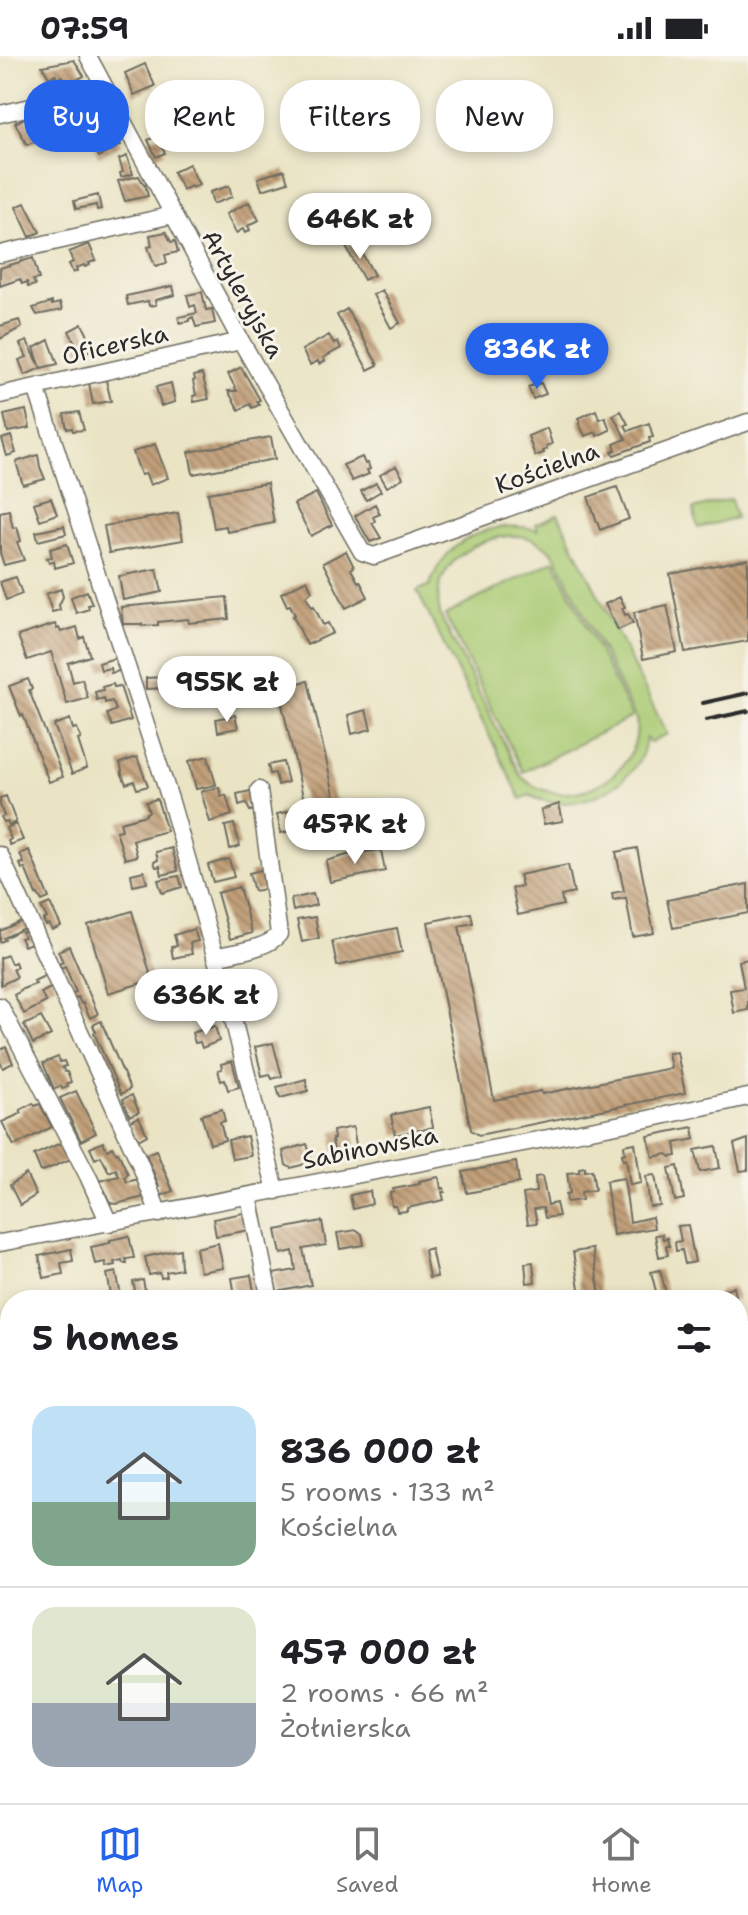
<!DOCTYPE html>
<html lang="en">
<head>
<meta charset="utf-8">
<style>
	body { margin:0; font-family:"Shantell Sans",sans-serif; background:#f2f2f2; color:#202124; height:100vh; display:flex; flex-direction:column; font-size:30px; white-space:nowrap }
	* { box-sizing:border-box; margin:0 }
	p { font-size:26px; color:#757577 }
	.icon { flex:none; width:44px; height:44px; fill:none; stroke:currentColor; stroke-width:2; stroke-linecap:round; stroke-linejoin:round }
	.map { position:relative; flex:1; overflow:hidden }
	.sheet { position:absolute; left:0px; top:1234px; width:748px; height:514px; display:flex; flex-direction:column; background:#fff; border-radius:32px 32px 0 0; box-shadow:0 4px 12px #0003 }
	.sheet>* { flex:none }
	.top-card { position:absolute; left:24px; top:24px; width:700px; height:72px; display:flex; gap:16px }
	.price { position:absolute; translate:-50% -68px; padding:0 18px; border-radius:28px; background:#fff; color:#222; font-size:26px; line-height:52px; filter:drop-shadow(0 2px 4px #0008) }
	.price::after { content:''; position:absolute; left:50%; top:48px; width:24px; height:18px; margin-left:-12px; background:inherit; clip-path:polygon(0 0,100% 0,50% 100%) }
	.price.active { background:#2563eb; color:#fff }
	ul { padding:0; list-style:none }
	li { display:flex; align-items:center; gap:24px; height:200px; padding:0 32px }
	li+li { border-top:2px solid #e0e0e0 }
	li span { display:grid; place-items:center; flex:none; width:224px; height:160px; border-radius:24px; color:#555 }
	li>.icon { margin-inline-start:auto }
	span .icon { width:96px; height:96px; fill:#fffc; stroke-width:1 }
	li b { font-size:34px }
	h2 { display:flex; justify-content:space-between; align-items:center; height:96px; padding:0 32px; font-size:34px }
	.chip { padding:0 28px; border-radius:32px; background:#fff; box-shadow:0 4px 12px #0003; font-size:28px; line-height:72px }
	.chip.active { background:#2563eb; color:#fff }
	.status { display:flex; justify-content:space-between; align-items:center; height:56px; padding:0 40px; background:#fff; direction:ltr }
	.status svg { height:22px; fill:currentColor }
	.menu { display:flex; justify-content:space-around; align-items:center; height:112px; border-top:2px solid #e0e0e0; background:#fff; font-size:22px; color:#757577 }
	.menu a { display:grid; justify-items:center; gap:4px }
	.menu .active { color:#2563eb }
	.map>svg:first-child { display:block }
	.pitch { fill:#aacb74; stroke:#6a7b50; stroke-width:2; fill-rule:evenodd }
	.building { fill:url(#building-back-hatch) }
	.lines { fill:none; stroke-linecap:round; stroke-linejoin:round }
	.minor-casing { stroke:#6e6c61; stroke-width:19 }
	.minor { stroke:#fff; stroke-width:16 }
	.rail { stroke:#2b2b2b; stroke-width:4 }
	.labels { text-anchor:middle; stroke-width:6; stroke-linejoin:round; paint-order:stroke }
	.street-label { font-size:24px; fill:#2b2b2b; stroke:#f7f3e8 }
</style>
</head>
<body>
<div class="status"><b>07:59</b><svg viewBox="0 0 49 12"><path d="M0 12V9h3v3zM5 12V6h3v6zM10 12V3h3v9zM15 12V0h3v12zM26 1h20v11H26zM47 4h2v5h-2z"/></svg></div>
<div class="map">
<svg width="748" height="1747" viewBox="0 0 748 1747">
	<defs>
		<pattern id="building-back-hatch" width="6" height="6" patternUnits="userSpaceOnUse" patternTransform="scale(2)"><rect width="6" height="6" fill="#c19f79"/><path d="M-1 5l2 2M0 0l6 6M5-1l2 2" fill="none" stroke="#9d8263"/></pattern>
	</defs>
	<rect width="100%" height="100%" fill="#f7f3e8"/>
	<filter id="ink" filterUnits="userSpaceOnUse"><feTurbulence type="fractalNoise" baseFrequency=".0125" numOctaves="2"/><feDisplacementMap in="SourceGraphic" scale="16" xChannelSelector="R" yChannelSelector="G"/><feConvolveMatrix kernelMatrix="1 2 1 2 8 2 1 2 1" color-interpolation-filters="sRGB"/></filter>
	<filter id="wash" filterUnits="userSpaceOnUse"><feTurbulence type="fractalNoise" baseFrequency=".006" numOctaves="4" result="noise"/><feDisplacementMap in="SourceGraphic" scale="32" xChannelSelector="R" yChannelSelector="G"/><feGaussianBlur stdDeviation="1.8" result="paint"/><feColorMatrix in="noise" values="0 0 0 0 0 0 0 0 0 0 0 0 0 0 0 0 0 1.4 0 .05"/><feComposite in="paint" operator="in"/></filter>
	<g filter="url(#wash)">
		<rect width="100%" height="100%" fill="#eae4c5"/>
		<!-- pitch -->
		<path class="pitch" d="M731 443 736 462 698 472 693 453Z
			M558 458 667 678 650 687 646 682C645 690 643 699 638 706 616 740 566 758 529 739L521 743 417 535 430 529C444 484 494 461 538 474L536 468ZM509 480C530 479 545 486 557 503L636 663C645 722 561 762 520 719L441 561C428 515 467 484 509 480Z
			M554 504 632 661 523 716 445 559Z"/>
		<g id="blocks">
			<!-- building -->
			<path class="building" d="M74 4 84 20 67 29 62 20 57 23 55 18 49 22 42 10Z
				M145 8 155 30 134 39 125 17Z
				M219 60 221 68 161 89 165 97 156 101 148 84 177 72Z
				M26 61 38 84 27 89 15 67Z
				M111 70 121 89 99 101 94 92 97 90 90 77 99 72 101 76Z
				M127 100 133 118 121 121 120 117 123 116 119 103Z
				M189 108 199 129 192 132 191 130 183 134 173 116Z
				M284 114 288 126 262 134 258 122Z
				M139 120 144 129 145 128 148 140 125 145 118 125Z
				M229 130 232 141 213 148 210 136Z
				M98 139 101 153 97 154 96 149 76 153 74 145Z
				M249 146 259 164 248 170 250 174 245 177 243 173 236 177 226 158Z
				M25 147 40 176 30 181 16 151Z
				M166 176 171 186 175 185 178 196 165 199 167 207 155 210 148 191 152 190 150 179Z
				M356 186 374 219 364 224 346 191Z
				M89 188 96 204 89 207 90 209 85 211 84 209 76 212 77 215 73 217 69 208 73 206 69 196Z
				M33 202 39 223 33 224 35 229 28 231 27 226 22 228 20 223 0 230V212Z
				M173 230 175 239 155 244 156 249 149 250 148 245 128 249 126 240Z
				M382 234 400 267 391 272 373 239Z
				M202 236 206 254 212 253 215 267 196 271 193 261 189 263V265L180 267 179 261 197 257 195 249 190 251 187 239Z
				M52 246V249L60 247 62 254 37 259 33 252Z
				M347 253 378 309 368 314 337 259Z
				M19 264 22 271 0 283V270Z
				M82 268 94 291 82 300 69 275Z
				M329 279 334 288 338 286 341 292 323 302 325 305 319 308 318 305 310 309 302 294Z
				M49 284 58 308 41 312 34 292Z
				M27 285 41 312 25 319 19 304 27 301 20 288Z
				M241 311 260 344 257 345 259 349 252 352 250 348 239 354 228 335H237L228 318Z
				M202 318 209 343 194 346 193 340 196 339 193 325 195 324 194 320Z
				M106 324 111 345 93 348 89 327Z
				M171 327 175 346 161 350 156 331Z
				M541 327 546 338 533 343 528 331Z
				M26 354 30 372 8 376 4 359Z
				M596 354 599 363 605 361 610 374 597 380 596 376 585 380 579 368 580 366 578 362Z
				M621 355 628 368 625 369 628 375 649 367 653 381 649 382 650 386 614 399 612 396 616 394 614 388 626 383 613 359Z
				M79 356 84 374 73 375 72 372 67 373 64 358Z
				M547 372 552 388 546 390 547 393 543 395 544 397 535 400 528 380Z
				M11 380 16 397 7 400 2 383Z
				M271 381 275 403 193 418 189 396Z
				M155 388 168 422 150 429 146 418 141 419 133 396Z
				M38 399 40 411 45 423 23 429 16 406Z
				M362 401 365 408 368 407 370 413 367 414 369 418 352 425 343 409Z
				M396 410 403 422 387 431 380 419Z
				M267 427 274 467 227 476 226 470 214 472 208 437Z
				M376 427 381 435 366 444 361 435Z
				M617 431 629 463 600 474 588 441Z
				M316 437 332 469 311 480 294 448Z
				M51 442 57 458 40 464 34 447Z
				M375 448 380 458 373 461 375 465 372 467 381 482 370 486 355 460Z
				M9 454 13 472 17 471 21 485 17 486 24 504 4 509 0 497V456Z
				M178 457 183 484 109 497 104 470Z
				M64 470 66 478 38 485 36 476Z
				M67 488 73 507 55 512 54 505 49 507 47 502 52 501 50 493Z
				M346 495 354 511 351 513 358 526 360 525 368 541 346 552 323 507Z
				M748 503V585L685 596 670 518Z
				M157 513 162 536 123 544 119 520Z
				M16 521 22 538 6 544 0 526Z
				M307 524 312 535 306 540 312 551 314 550 323 569 328 567 333 577 307 589 293 560 295 559 290 549 287 550 281 537Z
				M61 533 63 541 59 549 60 554 52 556 46 538Z
				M87 535 92 548 88 549 89 553 76 557 71 541Z
				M227 541 229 563 189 567 188 563 158 566V569L142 570V568H123L121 551Z
				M620 541 625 551 622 552 625 559 628 558 633 567 618 574 605 548Z
				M667 549 677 596 643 603 634 556Z
				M55 568 57 573 59 572 61 576 77 571 80 583 84 581 90 600 68 607 73 626 82 623 88 642 67 648 51 596 27 604 18 580Z
				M115 602 119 615 111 617 110 612 101 614 99 607Z
				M165 621 166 632 146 633V622Z
				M28 623 32 633 29 634 63 721 49 726 23 659 21 660 9 630Z
				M308 625 342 773 312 780 278 631Z
				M113 628 114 631 120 630 131 664 112 670 107 658 116 654 112 645 105 647 104 642 97 644 95 636 103 634 102 631Z
				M366 654 371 673 352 678 348 659Z
				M235 659 238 672 218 676 216 663Z
				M70 663 73 673 77 672 81 683 78 684 87 712 72 718 54 669Z
				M208 700 216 729 196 733 189 705Z
				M137 701 148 730 137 733 134 725 126 728 121 716 122 715 120 707Z
				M283 706 288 726 278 729 275 717 270 718 268 709Z
				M219 731 221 740 226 739 232 759 210 766 201 736Z
				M255 734 259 753 250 755 246 747 239 749 237 738Z
				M6 740 16 766 9 769 7 765 4 766 1 761 4 760 0 749V742Z
				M157 743 167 775 133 784 137 800 125 803 116 775 122 774 120 766 146 759V757L149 756 146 746Z
				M559 748 563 765 544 768 541 754Z
				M291 755 295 774 281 777 277 758Z
				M16 768 23 784 10 789 8 785 11 783 6 772Z
				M234 768 240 790 230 793 225 770Z
				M172 792 178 815 162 819 160 810 156 811 154 806 158 804 156 796Z
				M637 792 654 877 633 881 626 842 613 844 612 837 624 835 616 796Z
				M29 794 49 842 42 845 38 838 36 839 25 812 22 813 20 808 24 807 20 798Z
				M381 794 385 815 330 826 326 805 351 798Z
				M229 803 234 821 213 826 208 809Z
				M568 809 574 837 561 840 563 849 518 859 512 832 522 830 519 819Z
				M265 813 270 832 254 835 249 817Z
				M144 815 147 827 133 830 131 818Z
				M179 820 182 831 162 837 158 824Z
				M748 828V857L673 872 667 844Z
				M239 831 252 877 230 883 217 837Z
				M313 838 316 849 293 855 291 843Z
				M50 847 61 870 52 874 49 868 46 869 43 864 47 862 41 851Z
				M132 855 152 924 108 937 88 869Z
				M471 857 473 867 459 870 494 1044 541 1035 542 1038 671 1012 668 997 677 996 685 1037 479 1079 471 1074 428 866Z
				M315 861 319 882 302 886 297 864Z
				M26 863 36 885 24 890 20 882 24 881 22 876 25 875 24 872 4 882 5 884 0 886V875Z
				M397 872 402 896 337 910 332 885Z
				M194 873 198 885 190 887 192 898 173 902 171 891 177 890 174 879Z
				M69 890 98 958 90 962 83 947 81 948 78 941 74 943 71 938 76 936 65 910 61 912 59 908 63 906 58 895Z
				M7 899 11 908 15 906 17 911 13 913 17 921 1 929 0 902Z
				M748 903V954L734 957 730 934 744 932 739 905Z
				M50 917 56 929 41 937 46 946 24 958 14 939 21 935 20 934 36 928 34 925Z
				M207 918 213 939 194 945 187 924Z
				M265 930 271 952 256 956 254 951 251 952 246 935Z
				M41 961 51 979 33 988 24 969Z
				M101 965 130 1033 121 1038 94 977 96 976 93 969Z
				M215 970 219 985 202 992 200 986 195 987 192 977Z
				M273 987 282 1020 272 1023 270 1018 262 1020 255 991Z
				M6 991 13 1007 3 1012 0 1006V994Z
				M58 1001 60 1006 64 1005 66 1010 62 1011 65 1016H67L71 1026 66 1028 68 1031 62 1033 61 1030 54 1033 43 1007Z
				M232 1005 239 1031 228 1034 225 1024 221 1025 218 1014 222 1013 221 1008Z
				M306 1023 308 1035 280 1042 277 1031Z
				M76 1035 96 1077 81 1085 60 1042Z
				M132 1039 139 1056 130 1060 125 1049 122 1050 121 1047 124 1046 123 1043Z
				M33 1047 35 1050 40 1048 52 1071 14 1090 2 1066 22 1057 20 1054Z
				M429 1051 433 1071 419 1075V1074L395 1079 391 1059Z
				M222 1053 225 1065 220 1066 225 1084 210 1088 201 1059Z
				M139 1061 147 1079 138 1084 130 1065Z
				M353 1071 357 1094 334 1096 332 1083H334L333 1075Z
				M693 1071 695 1083 675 1087 677 1100 671 1101 667 1098 653 1101 648 1080Z
				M247 1080 251 1100 232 1103 228 1084Z
				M748 1083V1114L740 1115 734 1088Z
				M65 1085 73 1102 41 1116 34 1099Z
				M103 1086 107 1094 112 1091 116 1097 118 1096 128 1118 125 1121 127 1126 138 1123 148 1140 116 1148 111 1147 100 1125 119 1120 116 1113 109 1116 101 1100 95 1103 90 1092Z
				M635 1087 641 1127 630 1129 626 1103 623 1104 622 1098 625 1097 624 1089Z
				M307 1088 312 1106 291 1112 286 1109 283 1095Z
				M716 1090 720 1112 700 1116 695 1094Z
				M156 1094 173 1135 161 1140 157 1131 159 1130 146 1098Z
				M516 1106 519 1127 467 1137 463 1116Z
				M678 1110 684 1143 675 1145 669 1112Z
				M585 1111V1115L592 1114 595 1134 581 1136 582 1144 567 1146 566 1138 570 1137 567 1117 579 1116V1112Z
				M26 1118 36 1139 20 1149 10 1129Z
				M655 1119 660 1150 650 1151 646 1120Z
				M542 1120 548 1149 556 1147 559 1160 545 1162 543 1152 534 1153 537 1167 528 1168 523 1138 536 1136 535 1121Z
				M439 1121 441 1133 444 1132 445 1136H442L444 1144 407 1152V1155L397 1156 396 1150H392L390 1137 394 1136 393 1133 420 1128 419 1125Z
				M624 1122 630 1166 652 1161 654 1172 613 1179 606 1125Z
				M370 1135 372 1148 353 1153 350 1139Z
				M243 1157 247 1160 250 1174 216 1180 213 1163Z
				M322 1165 326 1189 303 1193 311 1229 277 1236 273 1218 296 1214 293 1195 281 1198 276 1174Z
				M688 1169 695 1206 685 1208 682 1194 676 1195 675 1186 681 1185 678 1170Z
				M357 1174 362 1178 364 1189 340 1193 337 1177Z
				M662 1178 663 1183 667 1182 669 1190H666L668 1199 659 1201 655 1179Z
				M129 1180 134 1202 126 1203 127 1207H123L122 1204 114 1206 115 1209 106 1211 105 1206 95 1208 91 1191 110 1187V1184Z
				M218 1187 223 1212 200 1216 196 1192Z
				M431 1192 437 1221 429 1222 424 1194Z
				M71 1193 73 1205 61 1207 63 1218 44 1222 39 1200Z
				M180 1193 181 1213 166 1216 167 1221 161 1222 160 1217 149 1219 145 1201Z
				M592 1193 601 1244H581L573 1196Z
				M533 1206 535 1226 527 1227 525 1207Z
				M660 1214 666 1237 657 1239 651 1216Z
				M116 1216 122 1244H112L107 1218Z
				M251 1219 254 1235 235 1239 232 1222Z
				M143 1224 146 1241 137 1243 133 1226Z
				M734 1231 737 1244H721L719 1234Z
				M10 1368V1388L1 1389 0 1370Z
				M10 1442V1462L0 1464V1444Z
				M741 1545 742 1549 748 1548V1567L738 1569V1546Z
				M5 1696 6 1702 9 1701 10 1708H8L9 1716 0 1718V1697Z
				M133 1738H146L148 1747H126L125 1740Z
				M163 1738H185L187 1747H164Z"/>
		</g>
	</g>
	<g filter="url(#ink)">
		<use href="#blocks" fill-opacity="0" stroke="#6e6c61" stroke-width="2"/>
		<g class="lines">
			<!-- minor casing -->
			<g class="minor-casing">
				<path id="minor" d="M88 0 241 285 362 496 374 500 748 366
					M0 58 106 34
					M0 198 173 159
					M36 331 171 746 232 959 276 1135
					M0 339 241 285
					M0 799 140 1108 159 1158
					M215 901C234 896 268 893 279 878L259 734
					M0 950 88 1120 109 1167
					M249 1140 270 1244
					M0 1187 648 1063 748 1041
					M738 1275 748 1273
					M0 1422 10 1420
					M738 1440 748 1438
					M738 1587 748 1585
					M0 1590 10 1588
					M0 1739 10 1737"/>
			</g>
			<!-- minor -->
			<use href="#minor" class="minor"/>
			<!-- rail -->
			<path class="rail" d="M703 647 748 637
				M706 664 748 655"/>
		</g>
	</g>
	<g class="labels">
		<!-- street labels -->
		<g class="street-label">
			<text transform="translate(243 238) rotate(61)" y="8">Artyleryjska</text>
			<text transform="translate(115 289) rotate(-13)" y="8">Oficerska</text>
			<text transform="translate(547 412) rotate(-20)" y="8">Kościelna</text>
			<text transform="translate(370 1092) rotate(-11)" y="8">Sabinowska</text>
		</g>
	</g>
</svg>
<b class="price" style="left:360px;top:205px">646K zł</b>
<b class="price active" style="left:537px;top:335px">836K zł</b>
<b class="price" style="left:227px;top:668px">955K zł</b>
<b class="price" style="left:355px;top:810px">457K zł</b>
<b class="price" style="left:206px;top:981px">636K zł</b>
<div class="top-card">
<a class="chip active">Buy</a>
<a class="chip">Rent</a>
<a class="chip">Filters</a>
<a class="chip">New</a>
</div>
<section class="sheet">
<h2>5 homes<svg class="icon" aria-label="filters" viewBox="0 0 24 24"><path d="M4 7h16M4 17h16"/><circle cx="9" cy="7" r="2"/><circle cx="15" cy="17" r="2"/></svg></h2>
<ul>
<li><span style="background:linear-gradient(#bfe0f5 60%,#7fa58c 0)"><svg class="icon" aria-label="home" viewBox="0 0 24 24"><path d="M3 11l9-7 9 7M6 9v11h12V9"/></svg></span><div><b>836 000 zł</b><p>5 rooms · 133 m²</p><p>Kościelna</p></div></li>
<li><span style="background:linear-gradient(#dfe7d0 60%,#9aa5b1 0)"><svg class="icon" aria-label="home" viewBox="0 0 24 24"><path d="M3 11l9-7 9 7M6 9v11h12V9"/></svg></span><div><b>457 000 zł</b><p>2 rooms · 66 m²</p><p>Żołnierska</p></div></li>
</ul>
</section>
</div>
<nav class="menu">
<a class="active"><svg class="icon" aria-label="map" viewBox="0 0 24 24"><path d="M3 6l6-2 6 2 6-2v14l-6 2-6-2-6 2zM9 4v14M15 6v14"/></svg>Map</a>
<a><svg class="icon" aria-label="saved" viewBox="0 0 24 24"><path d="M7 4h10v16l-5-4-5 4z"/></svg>Saved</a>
<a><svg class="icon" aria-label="home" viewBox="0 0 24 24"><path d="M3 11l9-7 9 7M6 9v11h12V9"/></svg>Home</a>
</nav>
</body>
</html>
